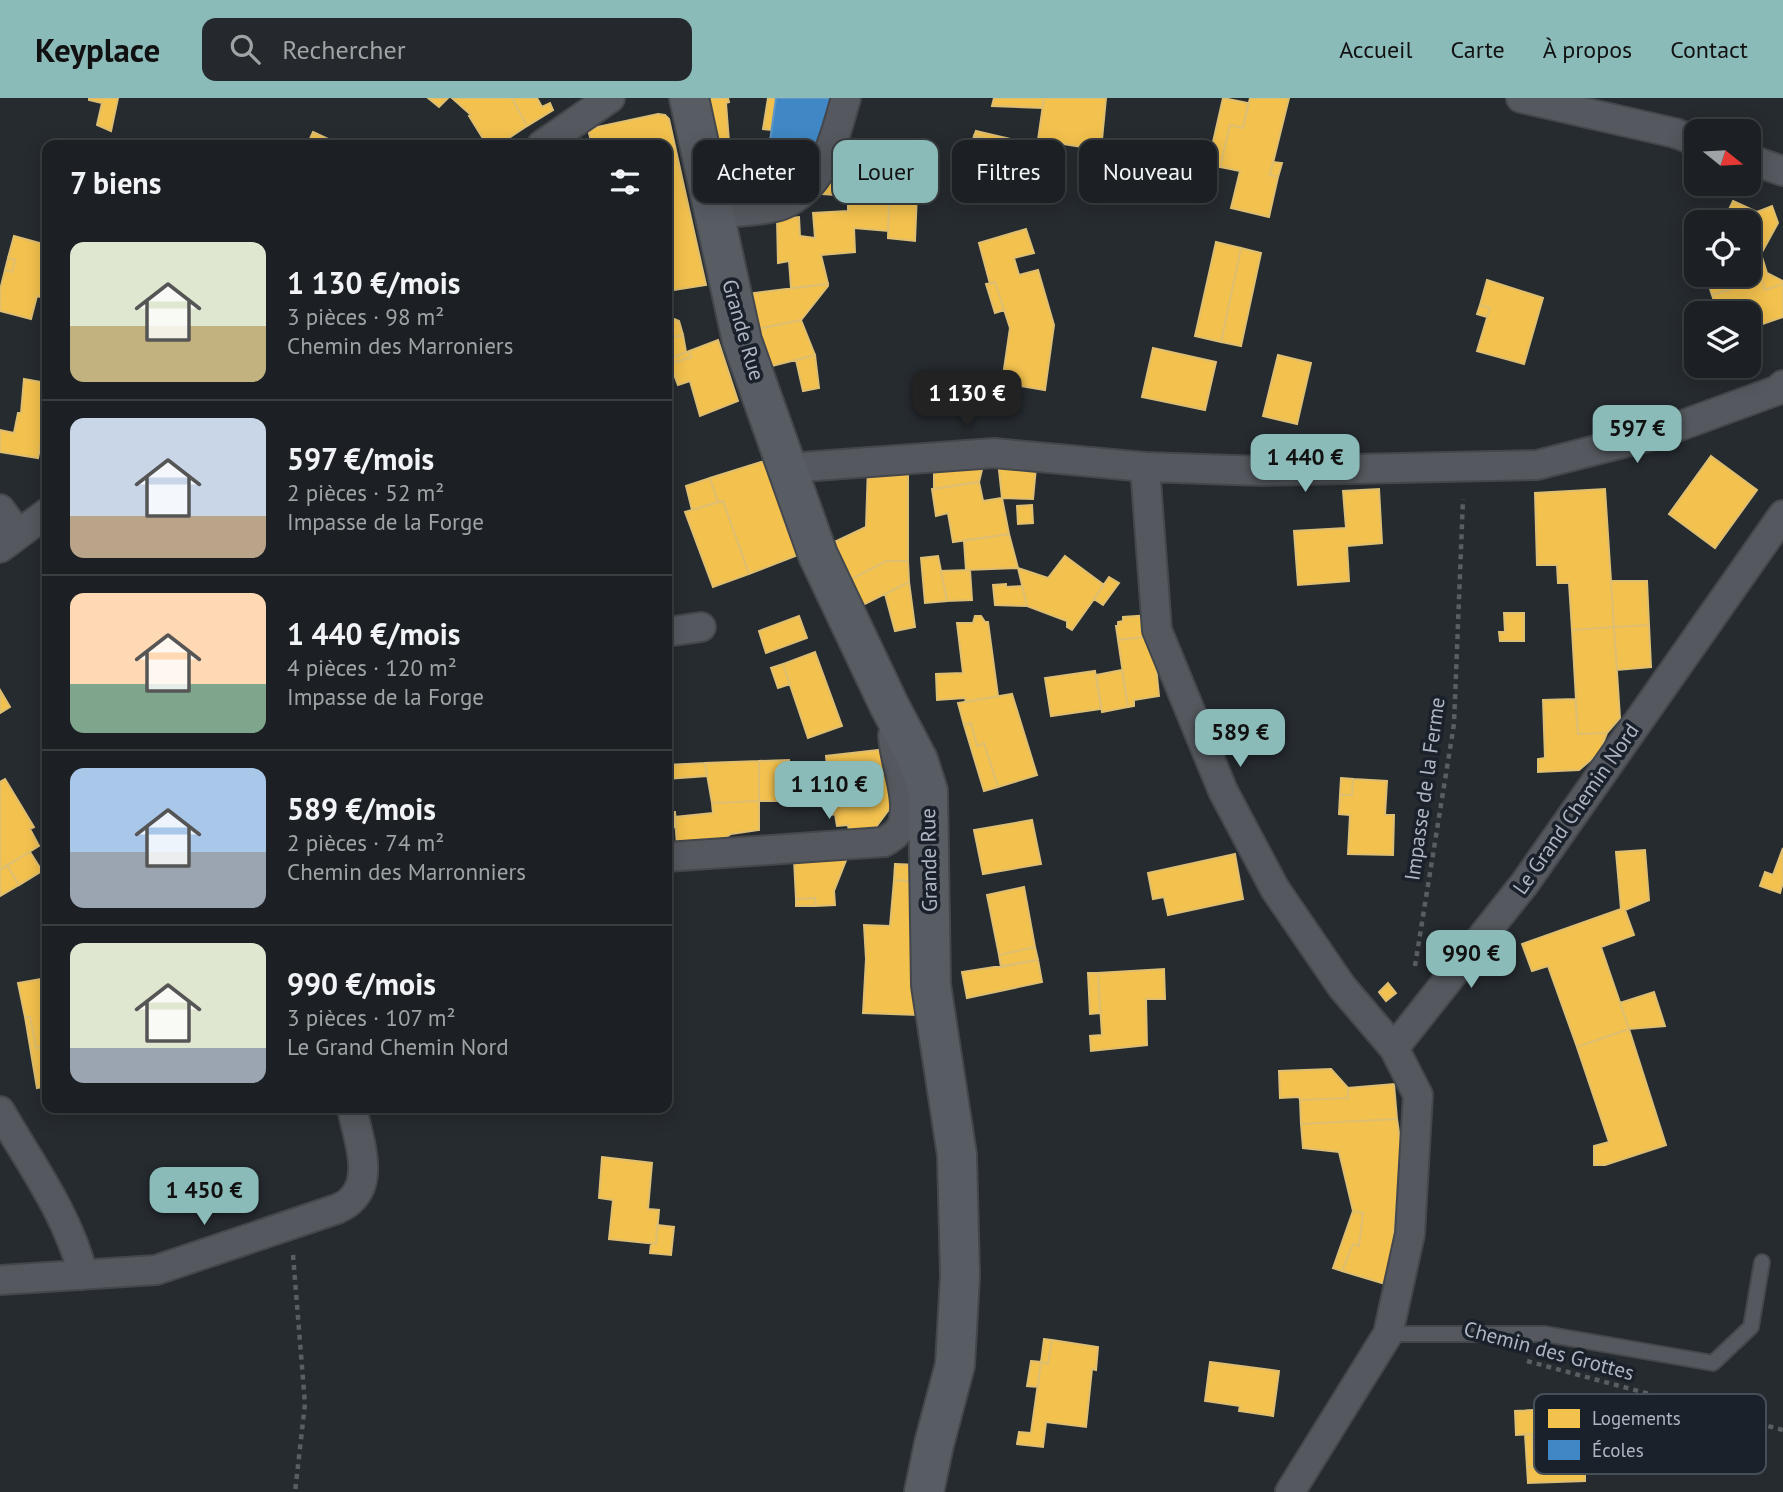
<!DOCTYPE html>
<html lang="fr">
<head>
<meta charset="utf-8">
<style>
	body { margin:0; font-family:"PT Sans",sans-serif; background:#25282c; color:#f1f3f6; height:100vh; display:flex; flex-direction:column; font-size:26px; white-space:nowrap }
	* { box-sizing:border-box; margin:0 }
	p { font-size:23px; color:#a0a3a6 }
	.icon { flex:none; width:38px; height:38px; fill:none; stroke:currentColor; stroke-width:2; stroke-linecap:round; stroke-linejoin:round }
	.map { position:relative; flex:1; overflow:hidden }
	.side { position:absolute; left:42px; top:42px; width:630px; height:973px; display:flex; flex-direction:column; background:#1c2024; border-radius:14px; box-shadow:0 4px 18px #0003,0 0 0 2px #3a3e41 }
	.side>* { flex:none }
	.top-card { position:absolute; left:693px; top:42px; width:665px; height:63px; display:flex; gap:14px }
	.needle { width:46px; rotate:108deg }
	.buttons { position:absolute; left:1684px; top:21px; display:grid; gap:14px }
	.buttons a { display:grid; place-items:center; width:77px; height:77px; border-radius:14px; background:#1c2024; box-shadow:0 4px 18px #0003,0 0 0 2px #3a3e41; font-size:35px }
	.price { position:absolute; translate:-50% -60px; padding:0 16px; border-radius:14px; background:#8bbbb9; color:#111; font-size:23px; line-height:46px; filter:drop-shadow(0 2px 4px #0008) }
	.price::after { content:''; position:absolute; left:50%; top:42px; width:21px; height:16px; margin-left:-10px; background:inherit; clip-path:polygon(0 0,100% 0,50% 100%) }
	.price.selected { background:#222; color:#fff }
	ul { padding:0; list-style:none }
	li { display:flex; align-items:center; gap:21px; height:175px; padding:0 28px }
	li+li { border-top:2px solid #3a3e41 }
	li span { display:grid; place-items:center; flex:none; width:196px; height:140px; border-radius:14px; color:#555 }
	li>.icon { margin-inline-start:auto }
	span .icon { width:84px; height:84px; fill:#fffc; stroke-width:1 }
	li b { font-size:30px }
	h2 { display:flex; justify-content:space-between; align-items:center; height:84px; padding:0 28px; font-size:30px }
	.pill { padding:0 24px; border-radius:14px; background:#1c2024; box-shadow:0 4px 18px #0003,0 0 0 2px #3a3e41; font-size:24px; line-height:63px }
	.pill.selected { background:#8bbbb9; color:#111 }
	header { display:flex; align-items:center; gap:42px; box-sizing:border-box; height:98px; padding:0 35px; background:#8bbbb9; color:#111 }
	header strong { font-size:33px }
	nav { display:flex; gap:38px; margin-inline-start:auto; font-size:24px }
	.search { width:490px; height:63px; background:#25282c; display:flex; align-items:center; gap:18px; box-sizing:border-box; padding:0 24px; border-radius:14px; color:#a0a3a6; font-size:26px }
	.map>svg:first-child { display:block }
	.homes { fill:#f2c14e; stroke:#debe71; stroke-width:2 }
	.schools { fill:#3f88c5; stroke:#6096c4; stroke-width:2 }
	.lines { fill:none; stroke-linecap:round; stroke-linejoin:round }
	.lane-casing { stroke:#44474b; stroke-width:18 }
	.street-casing { stroke:#44474b; stroke-width:32 }
	.secondary-casing { stroke:#44474b; stroke-width:42 }
	.path { stroke:#585e63; stroke-width:4.5; stroke-dasharray:5 5; stroke-linecap:butt }
	.lane { stroke:#55595f; stroke-width:14 }
	.street { stroke:#55595f; stroke-width:28 }
	.secondary { stroke:#585d64; stroke-width:38 }
	.labels { text-anchor:middle; stroke-width:7; stroke-linejoin:round; paint-order:stroke }
	.street-label { font-size:21px; fill:#aeb6c3; stroke:#1a212a }
	.key { fill:#1a212a; stroke:#464e58; stroke-width:2 }
	.key-label { font-size:19px; fill:#aeb6c3 }
</style>
</head>
<body>
<header>
<strong>Keyplace</strong>
<div class="search"><svg class="icon" aria-label="search" viewBox="0 0 24 24"><circle cx="10" cy="10" r="6"/><path d="M15 15l6 6"/></svg>Rechercher</div>
<nav><a>Accueil</a><a>Carte</a><a>À propos</a><a>Contact</a></nav>
</header>
<div class="map">
<svg width="1783" height="1394" viewBox="0 0 1783 1394">
	<rect width="100%" height="100%" fill="#262b30"/>
	<!-- homes -->
	<path class="homes" d="M89 0H118L111 33 97 27 102 5 89 2Z
		M428 0H448L439 9Z
		M452 0H512L527 28 498 47H487L469 18 471 17Z
		M512 0H537L542 9 550 5 553 12 527 28Z
		M707 0H728L729 4 726 5 729 44 716 46Z
		M768 0H776L771 32 763 31Z
		M994 0H1044L1042 10 992 8Z
		M1044 0H1106L1101 52 1038 42Z
		M1223 0 1248 5 1243 30 1230 27 1220 69 1208 66Z
		M1250 0H1289L1270 77 1278 79 1269 119 1231 110 1240 73 1220 69 1230 27 1243 30Z
		M658 16 665 17 669 21 706 187 667 193V47H592L588 31Z
		M976 33 1063 53 1062 56 974 38Z
		M313 34 341 47H307Z
		M974 38 1062 56 1052 96 965 74Z
		M801 46 819 58 784 99 727 102 717 56Z
		M1273 64 1282 65 1278 79 1270 77Z
		M845 65 849 67 848 98 823 96 824 79 837 67Z
		M849 67 918 70 915 143 888 140 889 99 848 98Z
		M848 98 889 99 888 133 854 130 855 154 821 157 828 186 791 190 789 163 778 165 777 121 799 119 800 138 815 140 813 115 848 113Z
		M1733 103 1757 114 1772 108 1778 125 1761 156 1754 158 1748 169V124H1723Z
		M1026 131 1034 155 1014 160 1019 177 1038 172 1054 227 1045 292 1002 285 1010 230 995 184 990 186 979 145Z
		M14 138 47 147 45 169H47V201L37 198 31 221 0 213V192L5 172 12 174 15 162 8 160Z
		M1216 144 1241 150 1221 244 1195 238Z
		M1241 150 1261 155 1241 248 1221 244Z
		M1761 156 1767 175 1783 183V186L1765 192 1760 176 1746 181 1745 177H1748V169L1754 158Z
		M8 160 15 162 12 174 5 172Z
		M1760 176 1765 192 1783 186V219L1748 231V215H1718L1712 197 1731 191 1728 183 1717 177H1745L1746 181Z
		M1717 177 1728 183 1731 191 1712 197 1707 181Z
		M1487 182 1543 200 1524 266 1477 253 1490 210 1480 207Z
		M995 184 1004 212 995 215 986 186Z
		M828 186V188L801 222 753 232 746 196Z
		M1480 207 1490 210 1487 219 1477 216Z
		M674 221 679 223 683 237 667 240V222Z
		M801 222 815 257 764 270 753 232Z
		M683 237 686 254 672 260 667 240Z
		M718 242 738 303 700 318 690 283 678 287 670 266 691 259 689 253Z
		M1153 250 1216 264 1205 312 1142 299Z
		M689 253 691 259 673 265 672 260Z
		M815 257 819 290 803 293 796 262Z
		M1278 257 1311 265 1297 326 1263 318Z
		M24 281 47 285V341L42 340 38 360 0 354V332L14 335 18 315H21Z
		M1711 358 1757 392 1715 450 1669 416Z
		M767 362 788 434 798 457 749 476 723 403 718 404 710 380Z
		M984 363 979 384 934 391V365Z
		M998 363 1036 369 1033 401 1002 400Z
		M868 367 908 368V463H886L844 485 828 447 866 429Z
		M710 380 718 404 692 412 686 388Z
		M979 384 983 403 1002 400 1009 436 953 444 948 415 936 418 932 391Z
		M1379 391 1382 445 1347 448 1349 483 1298 487 1294 433 1346 430 1343 393Z
		M1605 391 1614 529 1572 532 1569 485H1558L1557 467H1537L1535 395Z
		M723 403 749 476 713 489 685 414Z
		M1032 407 1033 425 1018 426 1017 408Z
		M1009 436 1018 470 966 472 964 443Z
		M938 458 947 503 925 505 921 460Z
		M1065 458 1104 487 1072 532 1067 529V523L1027 508 1018 470 1048 480Z
		M886 463H908L909 484 857 510 844 485Z
		M970 472 972 502 947 503 941 473Z
		M1109 479 1119 485 1103 507 1094 501Z
		M1611 483H1647L1649 527 1614 529Z
		M909 484 915 529 895 533 885 496Z
		M1006 486V489L1022 488 1027 508 995 507 993 487Z
		M1504 515H1524V543H1500L1499 534H1505Z
		M1150 517 1152 538 1118 542 1116 528H1118V524L1123 523V519Z
		M799 518 807 540 766 555 759 533Z
		M975 518H981L985 524H988L998 598 966 604 965 600 937 602 936 576 963 575 957 525H973Z
		M1649 527 1651 569 1617 572 1614 529Z
		M1614 529 1620 620 1607 635 1578 636 1572 532Z
		M1153 538 1159 598 1134 602V608L1128 609 1118 542Z
		M815 554 842 628 808 640 783 566Z
		M783 566 790 586 778 590 771 570Z
		M1122 572 1128 609 1102 614 1096 577Z
		M1095 573 1101 611 1051 618 1045 580Z
		M0 592 10 609 0 615Z
		M1012 596 1037 677 998 689 984 645 977 648 971 625 964 627 958 605Z
		M1575 601 1578 636 1607 635 1599 655 1579 672 1538 674V661L1545 660 1543 602Z
		M971 625 977 648 984 645 998 689 984 693 964 627Z
		M886 651 896 702 870 737 850 739 848 727 837 728 835 716 831 717 826 658Z
		M789 662 791 703H759V663Z
		M759 663V703L712 705 705 665Z
		M705 665 707 678 667 681V667Z
		M1341 680 1353 681 1352 697H1340Z
		M5 681 34 729 30 731 39 748 0 772V684Z
		M1353 681 1387 683 1385 717H1394L1393 757 1348 756 1350 717 1339 716 1340 697H1352Z
		M759 703V732L731 736 716 746 677 748 675 719 713 715 712 705Z
		M667 714H675L676 729 667 730Z
		M1032 722 1041 766 983 776 974 732Z
		M1783 750V784L1780 795 1760 788 1765 774 1773 777Z
		M1645 752 1649 802 1625 812 1634 837 1601 849 1629 931 1577 949 1548 868 1532 873 1522 846 1621 811 1616 754Z
		M30 754 42 773 19 787 7 767Z
		M1235 756 1243 801 1168 817 1164 799 1153 801 1148 775Z
		M847 760 834 793 835 807 816 808 815 800 796 801 794 761Z
		M895 766 919 767 918 784 894 782Z
		M7 767 19 787 0 798V772Z
		M894 782 918 784V917L863 915 866 861 864 827 890 828Z
		M1024 789 1035 849 999 857 987 797Z
		M815 800 816 808H796V801Z
		M1035 849 1038 862 1001 869 999 857Z
		M1038 862 1042 884 967 900 962 874Z
		M1164 871 1165 901H1146L1147 947 1091 953 1090 938 1102 937 1098 875Z
		M1088 875H1098L1100 915 1090 916Z
		M47 880V982L41 949 36 950 30 919H25L18 885Z
		M1388 885 1396 895 1386 903 1379 894Z
		M1654 894 1665 928 1629 931 1620 905Z
		M25 919H30L36 950 41 949 47 988 37 990Z
		M1629 931 1666 1047 1605 1067H1594V1048L1609 1044 1577 949Z
		M1331 971 1348 990V1000L1300 1002 1299 999 1280 1000 1279 973Z
		M1394 986 1397 1021 1301 1026 1300 1002 1348 1000V990Z
		M1397 1021 1401 1049 1393 1146 1385 1186 1342 1173 1353 1146 1359 1148 1363 1115 1353 1113 1339 1054 1303 1050 1301 1026Z
		M602 1059 652 1065 648 1111 659 1112 656 1146 609 1141 613 1102 599 1100Z
		M1353 1113 1363 1115 1359 1148 1353 1146 1342 1173 1333 1170Z
		M657 1127 674 1129 671 1157 650 1155 651 1146H656Z
		M1044 1241 1052 1242 1048 1266 1041 1264Z
		M1052 1242 1098 1249 1096 1272 1092 1271 1086 1329 1046 1324 1043 1349 1017 1346 1019 1334 1031 1335 1041 1264 1048 1266Z
		M1031 1263 1041 1264 1038 1289 1027 1288Z
		M1210 1264 1279 1273 1273 1318 1239 1313 1240 1308 1205 1303Z
		M1569 1310 1572 1367 1585 1366V1383L1528 1385 1527 1369H1534L1532 1336 1516 1337 1515 1313Z
		M1525 1336H1532L1534 1369H1527Z"/>
	<!-- schools -->
	<path class="schools" d="M776 0H836L819 58 801 46 769 50Z"/>
	<g class="lines">
		<!-- lane casing -->
		<g class="lane-casing">
			<path id="lane" d="M1388 1236H1545L1713 1265 1751 1229 1762 1164"/>
		</g>
		<!-- street casing -->
		<g class="street-casing">
			<path id="street" d="M1521 0 1675 35 1696 43
				M542 47 610 0
				M1748 61 1783 73
				M713 116C731 114 767 113 782 107 825 89 834 40 846 0
				M1145 369 1157 532 1223 693 1275 791 1342 889 1394 950
				M788 370 994 355 1145 369 1263 373 1537 367 1655 337 1778 292 1783 287
				M0 411 18 436
				M0 450 47 415
				M667 534 701 529
				M667 759 884 744C891 740 901 733 903 725 911 700 894 663 893 637L901 630
				M0 1013C30 1065 69 1118 83 1177
				M0 1182 156 1172 337 1111C341 1109 348 1106 351 1102 375 1080 357 1037 352 1010
				M1290 1394 1388 1236 1410 1136 1418 997 1394 950 1525 785 1783 417"/>
		</g>
		<!-- secondary casing -->
		<g class="secondary-casing">
			<path id="secondary" d="M689 0 742 243 818 457 889 607 918 662 928 693 931 887 957 1057 960 1178 955 1267 934 1346 924 1394"/>
		</g>
		<!-- path -->
		<path class="path" d="M1415 868 1454 626 1463 401
			M293 1157 305 1306 295 1394
			M1527 1263 1783 1332"/>
		<!-- lane -->
		<use href="#lane" class="lane"/>
		<!-- street -->
		<use href="#street" class="street"/>
		<!-- secondary -->
		<use href="#secondary" class="secondary"/>
	</g>
	<g class="labels">
		<!-- street labels -->
		<g class="street-label">
			<text transform="translate(743 232) rotate(74)" y="7">Grande Rue</text>
			<text transform="translate(1425 691) rotate(-82)" y="7">Impasse de la Ferme</text>
			<text transform="translate(1576 711) rotate(-55)" y="7">Le Grand Chemin Nord</text>
			<text transform="translate(929 762) rotate(-91)" y="7">Grande Rue</text>
			<text transform="translate(1549 1253) rotate(15)" y="7">Chemin des Grottes</text>
		</g>
	</g>
	<!-- legend -->
	<rect x="1534" y="1296" width="232" height="80" rx="10" class="key"/>
	<rect x="1548" y="1311" width="32" height="19" fill="#f2c14e"/>
	<rect x="1548" y="1342" width="32" height="20" fill="#3f88c5"/>
	<g class="key-label">
		<text x="1592" y="1327">Logements</text>
		<text x="1592" y="1359">Écoles</text>
	</g>
</svg>
<div class="buttons">
<a><svg class="needle" viewBox="-14 -14 28 28"><path d="M0-13l5 13h-10z" fill="#e53935"/><path d="M0 13l5-13h-10z" fill="#a0a3a6"/></svg></a>
<a><svg class="icon" aria-label="locate" viewBox="0 0 24 24"><circle cx="12" cy="12" r="6"/><path d="M12 2v4M12 18v4M2 12h4M18 12h4"/></svg></a>
<a><svg class="icon" aria-label="layers" viewBox="0 0 24 24"><path d="M12 4l9 5-9 5-9-5zM3 14l9 5 9-5"/></svg></a>
</div>
<b class="price selected" style="left:967px;top:332px">1 130 €</b>
<b class="price" style="left:1637px;top:367px">597 €</b>
<b class="price" style="left:1305px;top:396px">1 440 €</b>
<b class="price" style="left:1240px;top:671px">589 €</b>
<b class="price" style="left:829px;top:723px">1 110 €</b>
<b class="price" style="left:1471px;top:892px">990 €</b>
<b class="price" style="left:204px;top:1129px">1 450 €</b>
<div class="top-card">
<a class="pill">Acheter</a>
<a class="pill selected">Louer</a>
<a class="pill">Filtres</a>
<a class="pill">Nouveau</a>
</div>
<section class="side">
<h2>7 biens<svg class="icon" aria-label="filters" viewBox="0 0 24 24"><path d="M4 7h16M4 17h16"/><circle cx="9" cy="7" r="2"/><circle cx="15" cy="17" r="2"/></svg></h2>
<ul>
<li><span style="background:linear-gradient(#dfe7d0 60%,#c2b280 0)"><svg class="icon" aria-label="home" viewBox="0 0 24 24"><path d="M3 11l9-7 9 7M6 9v11h12V9"/></svg></span><div><b>1 130 €/mois</b><p>3 pièces · 98 m²</p><p>Chemin des Marroniers</p></div></li>
<li><span style="background:linear-gradient(#c9d6e8 70%,#b9a48a 0)"><svg class="icon" aria-label="home" viewBox="0 0 24 24"><path d="M3 11l9-7 9 7M6 9v11h12V9"/></svg></span><div><b>597 €/mois</b><p>2 pièces · 52 m²</p><p>Impasse de la Forge</p></div></li>
<li><span style="background:linear-gradient(#ffd9b3 65%,#7fa58c 0)"><svg class="icon" aria-label="home" viewBox="0 0 24 24"><path d="M3 11l9-7 9 7M6 9v11h12V9"/></svg></span><div><b>1 440 €/mois</b><p>4 pièces · 120 m²</p><p>Impasse de la Forge</p></div></li>
<li><span style="background:linear-gradient(#a9c7e8 60%,#9aa5b1 0)"><svg class="icon" aria-label="home" viewBox="0 0 24 24"><path d="M3 11l9-7 9 7M6 9v11h12V9"/></svg></span><div><b>589 €/mois</b><p>2 pièces · 74 m²</p><p>Chemin des Marronniers</p></div></li>
<li><span style="background:linear-gradient(#dfe7d0 75%,#9aa5b1 0)"><svg class="icon" aria-label="home" viewBox="0 0 24 24"><path d="M3 11l9-7 9 7M6 9v11h12V9"/></svg></span><div><b>990 €/mois</b><p>3 pièces · 107 m²</p><p>Le Grand Chemin Nord</p></div></li>
</ul>
</section>
</div>
</body>
</html>
